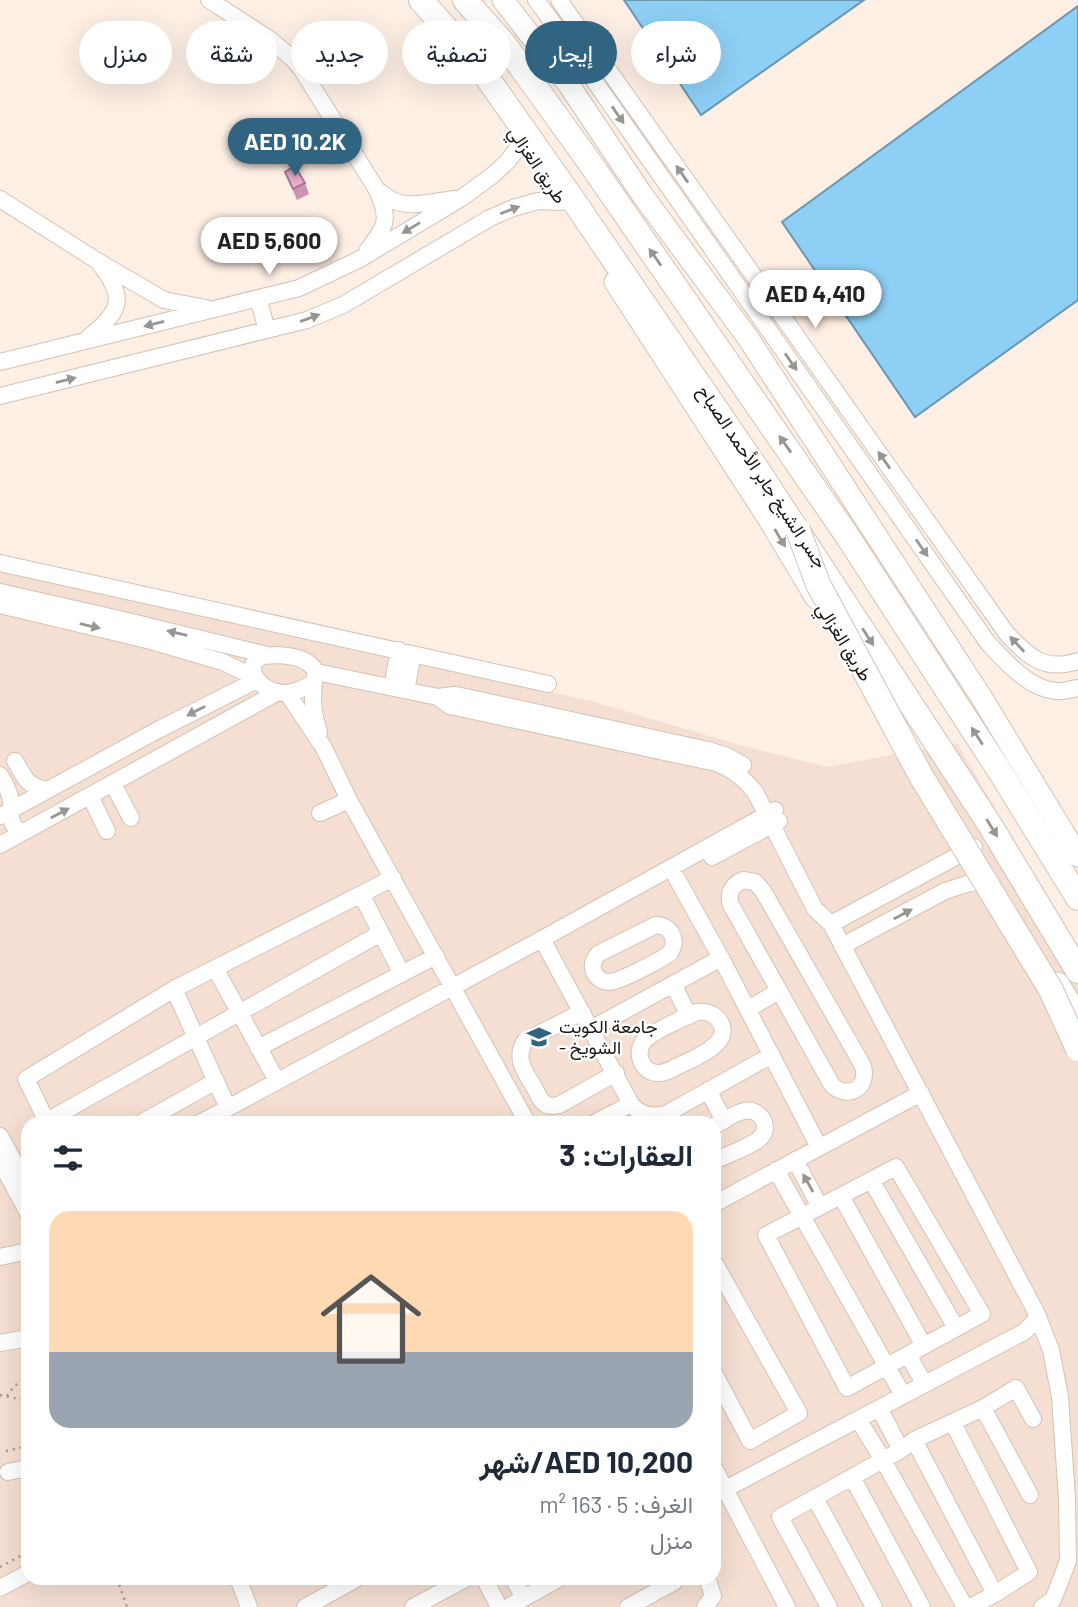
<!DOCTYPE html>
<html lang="ar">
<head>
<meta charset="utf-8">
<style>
	body { margin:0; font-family:Barlow,Vazirmatn,sans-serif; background:#f6f6f7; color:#1f2937; direction:rtl; height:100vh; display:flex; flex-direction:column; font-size:26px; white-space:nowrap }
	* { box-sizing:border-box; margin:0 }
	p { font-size:23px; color:#747a83 }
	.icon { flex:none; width:38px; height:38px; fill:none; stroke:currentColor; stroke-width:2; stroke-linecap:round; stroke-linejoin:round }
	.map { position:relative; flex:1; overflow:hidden; direction:ltr }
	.sheet { position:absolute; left:21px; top:1116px; width:700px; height:469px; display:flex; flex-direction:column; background:#fff; border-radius:21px; box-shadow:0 7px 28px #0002; direction:rtl }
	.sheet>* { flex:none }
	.top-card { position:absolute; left:21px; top:21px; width:700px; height:63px; direction:rtl; display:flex; gap:14px }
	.price { position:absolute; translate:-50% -60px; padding:0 16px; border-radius:24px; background:#fff; color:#222; font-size:23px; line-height:46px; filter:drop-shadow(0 2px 4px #0008) }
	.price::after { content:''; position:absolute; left:50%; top:42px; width:21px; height:16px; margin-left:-10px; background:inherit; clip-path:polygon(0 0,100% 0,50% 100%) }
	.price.current { background:#306480; color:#fff }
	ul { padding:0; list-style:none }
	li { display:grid; align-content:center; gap:14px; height:371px; padding:0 28px }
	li+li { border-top:2px solid #e0e1e3 }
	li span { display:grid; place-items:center; height:217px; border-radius:21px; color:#555 }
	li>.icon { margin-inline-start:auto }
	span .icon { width:126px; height:126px; fill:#fffc; stroke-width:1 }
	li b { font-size:30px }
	h2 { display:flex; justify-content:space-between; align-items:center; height:84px; padding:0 28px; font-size:30px }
	.chip { padding:0 24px; border-radius:32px; background:#fff; box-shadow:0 7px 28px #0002; font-size:24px; line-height:63px }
	.chip.current { background:#306480; color:#fff }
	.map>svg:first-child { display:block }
	.education { fill:#f5dfd2; fill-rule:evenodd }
	.water { fill:#8ecff5; stroke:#6b97b0; stroke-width:2 }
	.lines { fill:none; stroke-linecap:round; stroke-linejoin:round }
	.minor-casing { stroke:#d3c3b5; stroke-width:18 }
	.major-casing { stroke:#d3c3b5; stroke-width:23 }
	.highway-casing { stroke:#d3c3b5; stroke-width:26 }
	.path { stroke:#a49a91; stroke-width:2.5; stroke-dasharray:2 5; stroke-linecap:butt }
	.minor { stroke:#fff; stroke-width:16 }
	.major { stroke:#fff; stroke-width:21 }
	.highway { stroke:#fff; stroke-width:24 }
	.highway-bridge-casing { stroke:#d3c3b5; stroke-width:26; stroke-linecap:butt }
	.highway-bridge { stroke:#fff; stroke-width:24 }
	.wall { fill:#cb95b2 }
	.building { fill:#ecadcf; stroke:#a57991; stroke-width:2 }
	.oneway { fill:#989693 }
	.labels { text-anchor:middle; stroke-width:5; stroke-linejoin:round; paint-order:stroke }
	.street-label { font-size:18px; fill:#1a1510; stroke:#fff }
	.poi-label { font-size:18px; fill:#1a1510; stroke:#fff; text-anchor:start }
</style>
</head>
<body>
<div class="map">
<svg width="1078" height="1607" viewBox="0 0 1078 1607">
	<rect width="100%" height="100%" fill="#fdefe4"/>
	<!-- education -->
	<path class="education" d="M0 571 591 701 743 746 827 767 957 743 1078 950V1607H0ZM28 1124H714V1578H28Z"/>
	<!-- water -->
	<path class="water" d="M624 0H864L701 115Z
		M1078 6V300L915 417 782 222Z"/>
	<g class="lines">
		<!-- minor casing -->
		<g class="minor-casing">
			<path id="minor" d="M209 0 268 38 293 59 302 70 377 190C390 220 387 225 367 251
				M536 0 567 42 988 643C1005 661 1029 689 1056 691 1063 692 1071 689 1078 688
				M559 0 1007 634C1029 657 1044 672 1078 661
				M377 190C382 193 387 197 392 200 410 209 435 201 455 199
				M0 199 99 262 164 300 206 308
				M258 298 267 330
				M88 338C119 312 128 300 100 264
				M0 362 299 288 360 259 460 199 493 175 508 161 522 142
				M0 396 307 320 343 305 490 218 513 208 538 201 562 202
				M0 563 548 684
				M0 592 115 618 267 655
				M0 605 151 641 223 662 254 677
				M278 655C292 656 309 658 316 672L314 682C305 688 297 692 287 693 270 694 248 680 254 662L262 656Z
				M316 672 438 697 454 695 461 696 708 750 727 756 743 765
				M314 682C312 702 313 713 319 732
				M392 687 399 650
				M406 690 413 654
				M287 693 324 748 349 800 528 1124
				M438 697 450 706 716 763C733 769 744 778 755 792L815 909 831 924 1037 1314 1051 1350 1060 1397 1067 1499 1068 1561 1053 1600 1042 1607
				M15 761C25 778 27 787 48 790
				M0 775C5 783 10 792 11 802 12 817 7 823 22 833
				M113 784 131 818
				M90 796 107 831
				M320 813 349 800
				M0 816 156 731 257 680
				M0 845 278 692
				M712 857 779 821
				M676 877 721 958 819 1147
				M743 880 755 882 763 891 863 1066C869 1088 848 1100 832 1085L731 905C727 893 732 885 743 880Z
				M362 896 402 974
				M831 924 974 847
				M656 925C672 926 678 940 670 953 661 960 619 982 609 982 604 982 598 979 595 974 591 967 593 960 598 954Z
				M542 939 631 1104C641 1116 652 1117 666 1114L772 1055
				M842 946 945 891 973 882 993 886
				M215 968 277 1081
				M673 984 689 1016
				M174 989 228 1108
				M748 1009 779 991
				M582 1012 525 1041C514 1058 525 1072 534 1087 537 1092 539 1099 543 1102 547 1107 553 1106 559 1105L616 1073
				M697 1012C705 1011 711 1012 717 1018 739 1042 692 1059 676 1067 670 1070 664 1074 656 1073 641 1071 634 1051 645 1040 652 1032 685 1017 697 1012Z
				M591 1029 721 958
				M258 1048 436 956
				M708 1090 724 1121
				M47 1121 381 933
				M48 1124 26 1079 174 989 393 878
				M139 1124 216 1081
				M198 1124 542 939 775 810
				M592 1124 631 1104
				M714 1126C723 1121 734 1113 744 1111 760 1107 773 1128 759 1139 750 1147 726 1155 714 1161
				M0 1136 28 1187
				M795 1160 820 1207
				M0 1161 28 1213
				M896 1167 982 1314 847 1388 766 1235Z
				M776 1170 903 1395
				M871 1180 956 1328
				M841 1196 924 1346
				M714 1204 921 1093
				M0 1257 28 1251
				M714 1262 799 1413 750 1441 714 1373
				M0 1343 28 1338
				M908 1355 924 1383
				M879 1408 901 1450
				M983 1408 1030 1495
				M858 1419 883 1460 965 1607
				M953 1423 1029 1572 995 1594 970 1607
				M914 1440 995 1594
				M714 1468 787 1607
				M8 1472 28 1468
				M852 1477 922 1607
				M714 1495 1024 1332 1034 1322 1037 1314
				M815 1498 874 1607
				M238 1578 249 1607
				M484 1578 499 1607
				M513 1578 524 1598
				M0 1588 28 1573
				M305 1607 358 1578
				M413 1607 467 1578
				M508 1607 560 1578
				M628 1607 674 1582 677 1578
				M705 1607 713 1596 707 1578
				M829 1607 780 1517 901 1450 914 1440 983 1408 1016 1388 1033 1419"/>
		</g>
		<!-- major casing -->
		<g class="major-casing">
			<path id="major" d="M503 0 569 85 643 196 748 338 980 695 1078 856
				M615 282 768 518 816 598
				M1058 983 1078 1016"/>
		</g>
		<!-- highway casing -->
		<g class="highway-casing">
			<path id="highway" d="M421 0 479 66 573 200 757 469 990 825 1078 971
				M465 0 505 45 588 160 844 531 999 770 1078 898"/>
		</g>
		<!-- path -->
		<path class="path" d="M0 1395 28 1401
			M7 1396 15 1385 28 1382
			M6 1451 28 1446
			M0 1567 28 1552
			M117 1578 127 1607"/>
		<!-- minor -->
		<use href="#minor" class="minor"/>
		<!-- major -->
		<use href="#major" class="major"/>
		<!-- highway -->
		<use href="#highway" class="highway"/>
		<!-- highway-bridge casing -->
		<g class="highway-bridge-casing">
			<path id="highway-bridge" d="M798 530 818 584 921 776 1051 990 1078 1049"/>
		</g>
		<!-- highway-bridge -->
		<use href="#highway-bridge" class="highway-bridge"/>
	</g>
	<!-- wall -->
	<path class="wall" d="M285 172 305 183 309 194 297 200Z"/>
	<!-- building -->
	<path class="building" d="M295 166 305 183 293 189 285 172Z"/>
	<!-- one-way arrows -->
	<defs><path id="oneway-solid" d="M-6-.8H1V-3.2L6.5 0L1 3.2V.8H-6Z" transform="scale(1.75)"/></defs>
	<g class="oneway">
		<use href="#oneway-solid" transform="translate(618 115) rotate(55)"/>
		<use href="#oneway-solid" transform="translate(682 174) rotate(-125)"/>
		<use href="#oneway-solid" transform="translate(510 210) rotate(-21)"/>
		<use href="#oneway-solid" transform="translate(411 228) rotate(149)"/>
		<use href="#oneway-solid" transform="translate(655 257) rotate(-125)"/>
		<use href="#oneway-solid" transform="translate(310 318) rotate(-20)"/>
		<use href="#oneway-solid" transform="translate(154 324) rotate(166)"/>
		<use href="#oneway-solid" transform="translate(791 362) rotate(55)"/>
		<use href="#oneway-solid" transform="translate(66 380) rotate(-14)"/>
		<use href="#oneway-solid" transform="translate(785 444) rotate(-125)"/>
		<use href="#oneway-solid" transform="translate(884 460) rotate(-125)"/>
		<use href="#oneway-solid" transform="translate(780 538) rotate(59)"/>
		<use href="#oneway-solid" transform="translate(922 548) rotate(55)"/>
		<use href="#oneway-solid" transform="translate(90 626) rotate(13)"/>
		<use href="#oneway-solid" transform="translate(177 633) rotate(-167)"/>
		<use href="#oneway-solid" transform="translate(868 637) rotate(57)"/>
		<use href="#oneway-solid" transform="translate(1017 644) rotate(-133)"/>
		<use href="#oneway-solid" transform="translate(196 711) rotate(153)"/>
		<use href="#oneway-solid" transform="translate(977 736) rotate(-123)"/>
		<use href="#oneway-solid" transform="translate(60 813) rotate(-28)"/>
		<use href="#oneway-solid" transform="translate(992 828) rotate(58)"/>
		<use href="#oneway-solid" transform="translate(903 914) rotate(-28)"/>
		<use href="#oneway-solid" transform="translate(808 1183) rotate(-119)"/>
	</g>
	<!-- icons -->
	<defs>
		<g id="university-bare" transform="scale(1.89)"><path d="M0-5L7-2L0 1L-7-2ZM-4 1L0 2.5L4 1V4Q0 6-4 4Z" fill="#306480" stroke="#fff" stroke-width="2.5" paint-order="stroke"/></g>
	</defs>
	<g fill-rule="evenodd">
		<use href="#university-bare" x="539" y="1037"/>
	</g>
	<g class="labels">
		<!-- street labels -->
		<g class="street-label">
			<text transform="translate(537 165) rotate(56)" y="6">طريق الغزالي</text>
			<text transform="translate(762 477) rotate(56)" y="6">جسر الشيخ جابر الأحمد الصباح</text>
			<text transform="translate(844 642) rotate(58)" y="6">طريق الغزالي</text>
		</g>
		<!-- poi labels -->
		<g class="poi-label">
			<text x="559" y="1033">جامعة الكويت<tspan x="559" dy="21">- الشويخ</tspan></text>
		</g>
	</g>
</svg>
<b class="price current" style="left:295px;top:178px">AED 10.2K</b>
<b class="price" style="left:269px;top:277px">AED 5,600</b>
<b class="price" style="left:815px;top:330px">AED 4,410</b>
<div class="top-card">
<a class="chip">شراء</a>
<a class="chip current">إيجار</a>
<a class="chip">تصفية</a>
<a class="chip">جديد</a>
<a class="chip">شقة</a>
<a class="chip">منزل</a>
</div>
<section class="sheet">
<h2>العقارات: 3<svg class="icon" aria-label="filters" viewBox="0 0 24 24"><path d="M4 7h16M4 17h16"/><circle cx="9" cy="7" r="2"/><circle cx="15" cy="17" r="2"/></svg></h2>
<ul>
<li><span style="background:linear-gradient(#ffd9b3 65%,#9aa5b1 0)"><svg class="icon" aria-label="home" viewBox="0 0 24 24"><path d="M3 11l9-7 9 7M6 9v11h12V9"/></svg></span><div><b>AED 10,200/شهر</b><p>الغرف: 5 · 163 m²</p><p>منزل</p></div></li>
</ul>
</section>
</div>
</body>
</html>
